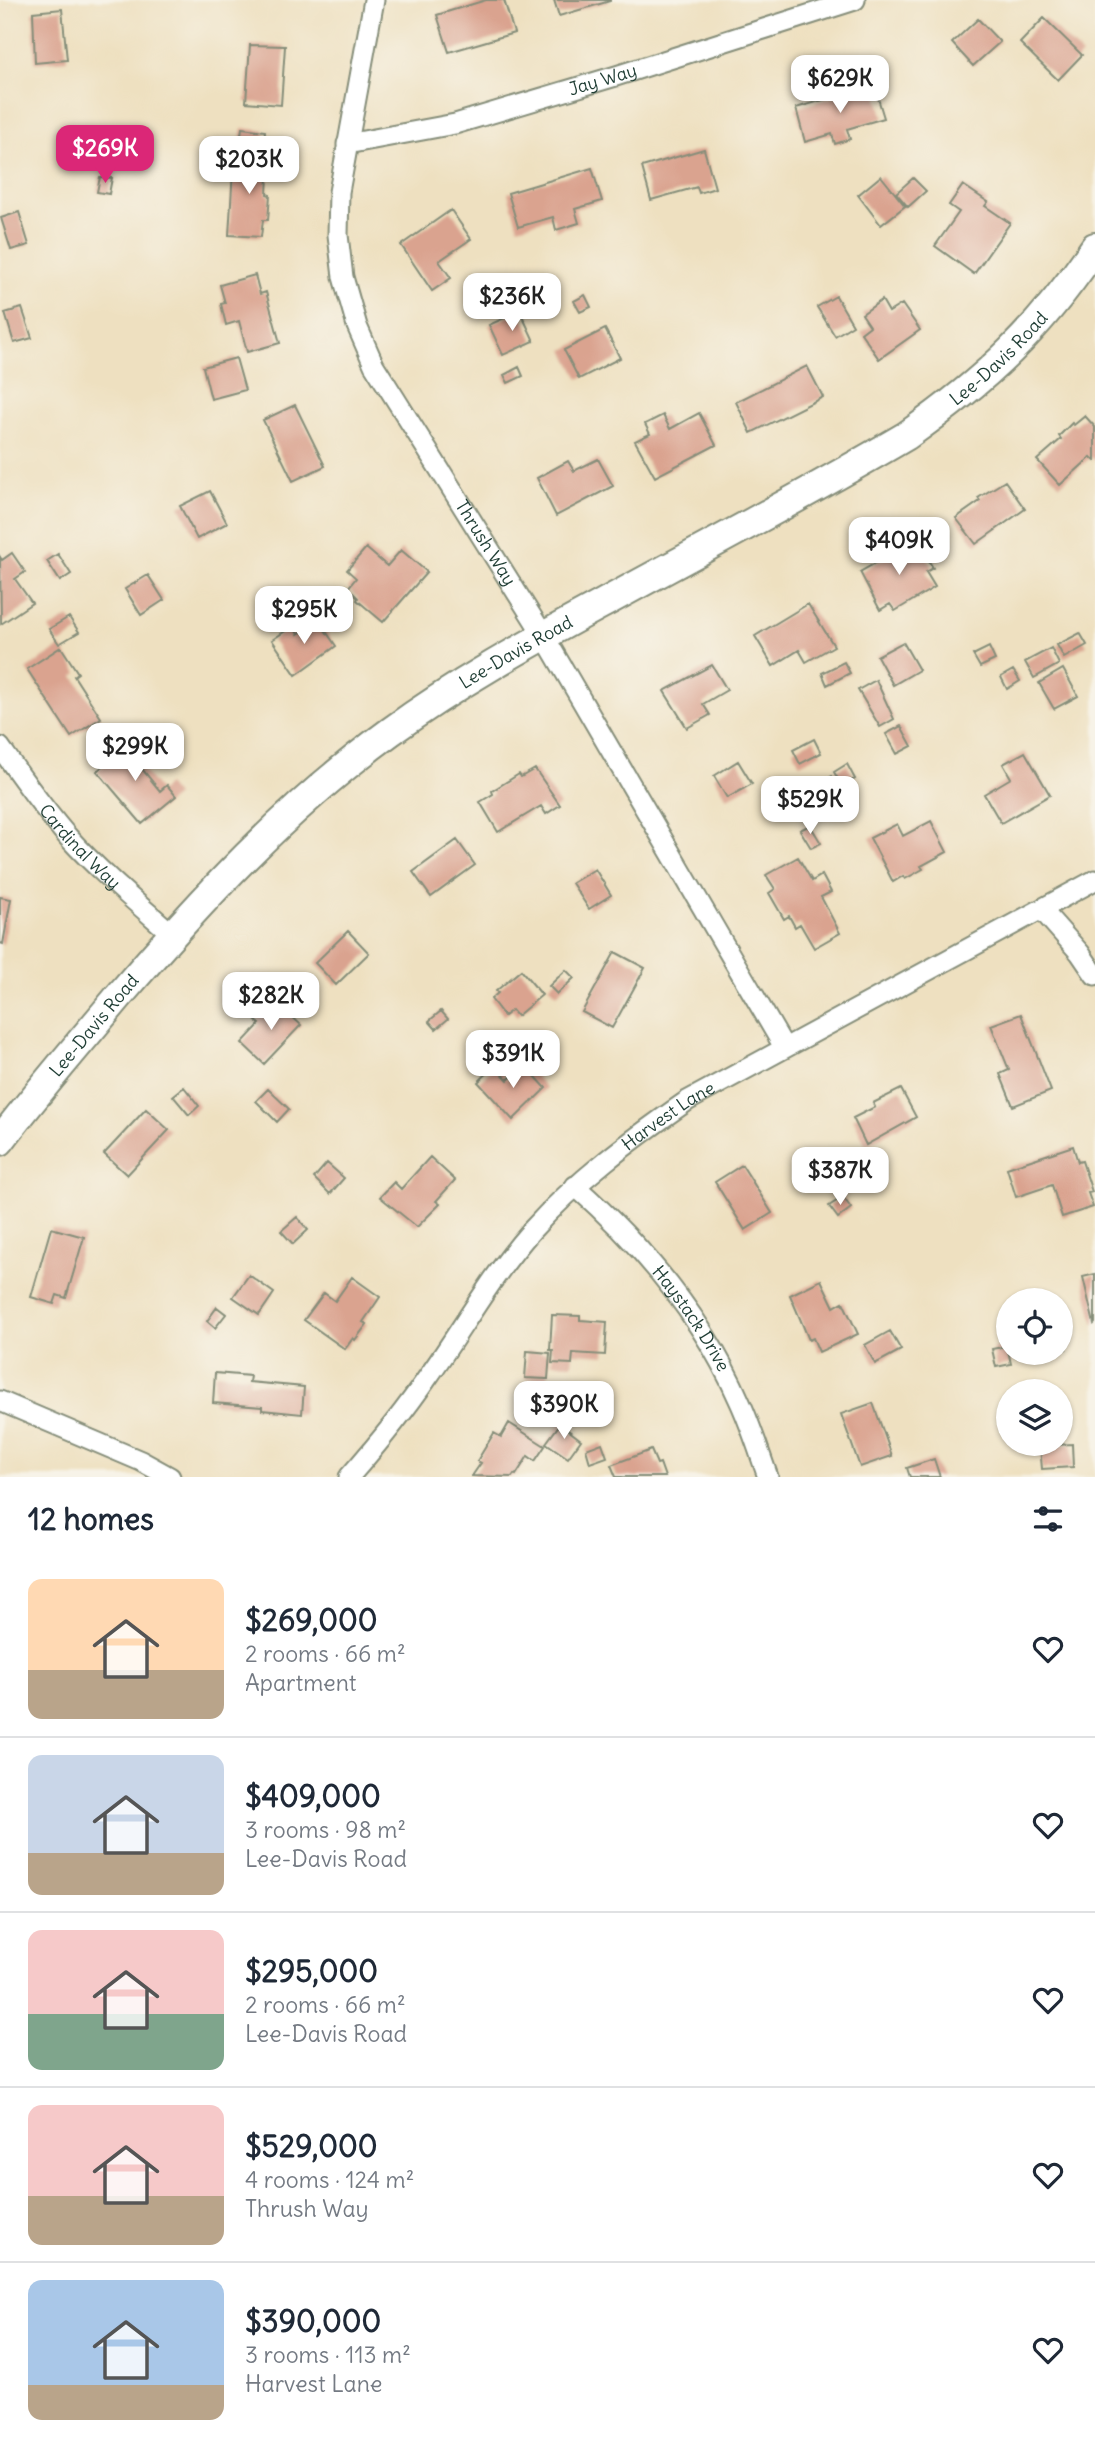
<!DOCTYPE html>
<html lang="en">
<head>
<meta charset="utf-8">
<style>
	body { margin:0; font-family:Delius,sans-serif; background:#f6f6f7; color:#1f2937; height:100vh; display:flex; flex-direction:column; font-size:26px; white-space:nowrap }
	* { box-sizing:border-box; margin:0 }
	p { font-size:23px; color:#747a83 }
	.icon { flex:none; width:38px; height:38px; fill:none; stroke:currentColor; stroke-width:2; stroke-linecap:round; stroke-linejoin:round }
	.map { position:relative; height:1477px; overflow:hidden }
	.details { display:flex; flex-direction:column; background:#fff; flex:1 }
	.details>* { flex:none }
	.buttons { position:absolute; left:996px; top:1288px; display:grid; gap:14px }
	.buttons a { display:grid; place-items:center; width:77px; height:77px; border-radius:50%; background:#fff; box-shadow:0 2px 5px #0004; font-size:35px }
	.price { position:absolute; translate:-50% -60px; padding:0 16px; border-radius:14px; background:#fff; color:#222; font-size:23px; line-height:46px; filter:drop-shadow(0 2px 4px #0008) }
	.price::after { content:''; position:absolute; left:50%; top:42px; width:21px; height:16px; margin-left:-10px; background:inherit; clip-path:polygon(0 0,100% 0,50% 100%) }
	.price.on { background:#db2777; color:#fff }
	ul { padding:0; list-style:none }
	li { display:flex; align-items:center; gap:21px; height:175px; padding:0 28px }
	li+li { border-top:2px solid #e0e1e3 }
	li span { display:grid; place-items:center; flex:none; width:196px; height:140px; border-radius:14px; color:#555 }
	li>.icon { margin-inline-start:auto }
	span .icon { width:84px; height:84px; fill:#fffc; stroke-width:1 }
	li b { font-size:30px }
	h2 { display:flex; justify-content:space-between; align-items:center; height:84px; padding:0 28px; font-size:30px }
	.map>svg:first-child { display:block }
	.building { fill:#daa38f }
	.lines { fill:none; stroke-linecap:round; stroke-linejoin:round }
	.street-casing { stroke:#868e7a; stroke-width:23 }
	.secondary-casing { stroke:#868e7a; stroke-width:32 }
	.street { stroke:#fff; stroke-width:19 }
	.secondary { stroke:#fff; stroke-width:28 }
	.labels { text-anchor:middle; stroke-width:6; stroke-linejoin:round; paint-order:stroke }
	.street-label { font-size:18px; fill:#1f3d34; stroke:#f7f3e8 }
</style>
</head>
<body>
<div class="map">
<svg width="1095" height="1477" viewBox="0 0 1095 1477">
	<rect width="100%" height="100%" fill="#f7f3e8"/>
	<filter id="ink" filterUnits="userSpaceOnUse"><feTurbulence type="fractalNoise" baseFrequency=".0143" numOctaves="2"/><feDisplacementMap in="SourceGraphic" scale="14" xChannelSelector="R" yChannelSelector="G"/><feConvolveMatrix kernelMatrix="1 2 1 2 8 2 1 2 1" color-interpolation-filters="sRGB"/></filter>
	<filter id="wash" filterUnits="userSpaceOnUse"><feTurbulence type="fractalNoise" baseFrequency=".00686" numOctaves="4" result="noise"/><feDisplacementMap in="SourceGraphic" scale="28" xChannelSelector="R" yChannelSelector="G"/><feGaussianBlur stdDeviation="1.57" result="paint"/><feColorMatrix in="noise" values="0 0 0 0 0 0 0 0 0 0 0 0 0 0 0 0 0 1.4 0 .05"/><feComposite in="paint" operator="in"/></filter>
	<g filter="url(#wash)">
		<rect width="100%" height="100%" fill="#eee0c0"/>
		<g id="blocks">
			<!-- building -->
			<path class="building" d="M486 0H504L514 33 449 52 437 15Z
				M554 0H610V1L559 16Z
				M62 9 67 60 35 63 33 12Z
				M1044 18 1082 55 1058 80 1020 43Z
				M978 19 1000 42 973 66 952 43Z
				M250 45 285 46 281 105 246 102Z
				M874 85 884 118 847 129 850 139 835 144 832 134 805 142 796 108Z
				M242 128 265 131 263 151 239 148Z
				M704 149 715 188 699 193 697 187 651 200 642 167Z
				M105 150 115 152 113 166 102 165Z
				M234 154 269 157 267 194 270 195 268 220H263L261 237 229 235Z
				M592 168 602 201 575 209 579 223 556 230 553 217 518 227 508 193Z
				M881 176 905 206 881 225 858 195Z
				M100 177 112 178 109 194 97 192Z
				M913 178 926 191 908 207 896 193Z
				M963 185 988 202 985 206 1010 223 974 274 935 246 959 212 949 205Z
				M451 210 471 239 439 261 451 278 432 291 401 245Z
				M19 212 29 245 11 250 1 218Z
				M255 275 260 294 266 292 280 343 247 352 239 321 226 325 221 304 225 303 220 285Z
				M585 295 591 307 580 312 574 301Z
				M836 296 853 325 835 336 817 307Z
				M882 300 889 312 902 304 920 330 879 359 861 333 870 326 862 314Z
				M22 308 32 338 14 343 5 313Z
				M520 311 534 341 503 355 489 325Z
				M605 329 620 358 579 379 564 350Z
				M236 358 245 390 211 399 203 367Z
				M807 366 823 397 751 433 736 402Z
				M519 367 523 376 508 383 504 375Z
				M295 405 325 466 293 481 263 420Z
				M699 413 716 445 655 477 635 441 650 434 645 424 663 415 670 429Z
				M1085 416 1095 427V461L1091 457 1060 485 1037 460 1061 439 1059 436 1072 423 1074 425Z
				M598 459 613 486 556 516 537 478 568 461 574 471Z
				M1005 481 1025 509 976 544 956 518 980 501 978 498Z
				M210 491 227 523 197 539 180 506Z
				M916 540 933 568 926 572 935 587 895 611 890 604 880 610 860 572Z
				M366 548 387 566 401 550 427 572 383 622 357 600 358 598 348 588 356 578 347 570Z
				M12 553 25 572 15 579 32 603 1 624 0 557 2 560Z
				M58 554 71 574 60 581 47 561Z
				M148 575 164 600 141 615 125 589Z
				M808 604 834 646 806 662 799 650 773 666 755 636Z
				M69 617 79 632 59 644 49 629Z
				M318 620 336 646 296 675 272 640 293 626 298 634Z
				M1080 633 1087 645 1064 658 1057 645Z
				M903 642 919 670 893 685 877 656Z
				M61 647 78 673 74 676 101 718 71 737 27 669Z
				M989 647 995 660 980 667 973 655Z
				M1051 648 1059 664 1034 678 1025 662Z
				M844 662 850 673 827 685 822 673Z
				M712 665 727 690 703 704 710 715 687 728 664 691Z
				M1063 669 1078 696 1054 709 1039 683Z
				M1013 670 1020 681 1007 689 1001 677Z
				M876 680 894 719 880 727 858 690Z
				M901 726 912 746 897 754 886 734Z
				M814 739 821 753 800 764 793 750Z
				M138 743 152 761 142 769 160 791 167 785 176 796 142 824 97 771 124 748 128 752Z
				M1025 752 1050 795 1001 823 984 794 1011 778 1003 764Z
				M738 761 752 784 727 798 714 776Z
				M847 764 855 779 842 786 834 772Z
				M535 769 560 805 546 814 541 806 498 832 480 802 493 794 492 791 519 774 521 777Z
				M832 776 846 798 825 811 811 789Z
				M931 821 947 852 921 866 923 869 905 879 903 876 893 882 870 838 897 824 903 836Z
				M810 825 821 843 811 848 800 830Z
				M457 840 475 865 431 897 413 872Z
				M798 857 812 881 822 875 831 892 821 897 840 933 814 948 800 924 795 927 789 916 784 919 769 893 775 889 766 875Z
				M595 869 611 895 589 909 572 883Z
				M0 897 11 899 3 944 0 943Z
				M348 931 369 953 336 985 315 963Z
				M615 952 645 968 612 1028 582 1012Z
				M521 970 542 995 517 1016 512 1010 504 1016 491 999 498 993 496 991Z
				M566 970 574 978 557 994 549 986Z
				M275 1001 301 1025 264 1064 242 1043 260 1024 256 1021Z
				M441 1011 448 1019 436 1029 429 1021Z
				M1021 1014 1051 1091 1013 1106 1000 1074 1009 1070 991 1025Z
				M524 1064 546 1088 513 1120 478 1082 495 1066 508 1080Z
				M184 1087 199 1106 189 1115 173 1096Z
				M268 1089 289 1109 277 1122 256 1101Z
				M901 1089 916 1117 866 1145 853 1118 875 1107 873 1103Z
				M146 1109 169 1130 127 1175 104 1154Z
				M1073 1146 1078 1162 1082 1161 1092 1192 1088 1193 1093 1207 1062 1217 1052 1185 1016 1197 1007 1168Z
				M430 1157 455 1180 436 1201 440 1204 417 1227 380 1197 394 1182 401 1189Z
				M327 1163 344 1178 330 1194 314 1178Z
				M742 1165 772 1213 745 1230 715 1182Z
				M843 1197 851 1208 838 1218 829 1206Z
				M297 1217 308 1230 293 1244 281 1231Z
				M51 1228 84 1237 66 1298 57 1295 54 1304 31 1297Z
				M1095 1274V1323L1094 1324 1083 1277Z
				M249 1275 274 1293 259 1315 233 1297Z
				M352 1277 380 1297 363 1322 367 1324 355 1340 353 1338 345 1349 304 1320 324 1293 335 1301Z
				M821 1280 834 1307 843 1302 858 1334 819 1352 813 1338 809 1340 790 1295Z
				M217 1307 226 1314 215 1328 207 1321Z
				M552 1315 580 1316V1320L607 1322 605 1355 573 1353 572 1364 552 1363 553 1350H550Z
				M890 1331 901 1350 875 1364 865 1345Z
				M1060 1331 1066 1349 1060 1350Z
				M1007 1346 1011 1364 996 1367 992 1349Z
				M527 1351 550 1353 548 1379 525 1378Z
				M1030 1353H1047V1354L1031 1358Z
				M215 1373 250 1376 249 1382 304 1387 302 1414 262 1410V1407L213 1403Z
				M873 1403 892 1456 860 1467 841 1414Z
				M509 1423 545 1446 535 1461 528 1456 516 1475 514 1474 512 1477 472 1476 481 1463 477 1461 494 1433 501 1437Z
				M560 1424 581 1440 568 1458 546 1443Z
				M602 1443 607 1457 590 1463 586 1449Z
				M1072 1444 1073 1467 1042 1469 1040 1446Z
				M651 1450 657 1464 660 1463 665 1477H616L611 1465Z
				M934 1459 940 1477H910L907 1468Z"/>
		</g>
	</g>
	<g filter="url(#ink)">
		<use href="#blocks" fill-opacity="0" stroke="#868e7a" stroke-width="2"/>
		<g class="lines">
			<!-- street casing -->
			<g class="street-casing">
				<g id="street">
					<path id="s1" d="M374 0 339 192 338 235 343 277 357 326 374 365 544 636 784 1047"/>
					<path id="s2" d="M347 144 455 124 616 76 855 0"/>
					<path id="s3" d="M0 747C22 778 44 810 69 838 101 873 137 903 172 934"/>
					<path d="M1042 910 1080 953 1095 975"/>
					<path id="s4" d="M575 1186C644 1247 703 1317 740 1402 751 1426 759 1452 768 1477"/>
					<path d="M0 1401 141 1461 170 1477"/>
					<path id="s5" d="M349 1477C377 1445 404 1412 428 1377 463 1328 492 1275 532 1230 577 1180 631 1140 687 1101L1095 880"/>
				</g>
			</g>
			<!-- secondary casing -->
			<g class="secondary-casing">
				<g id="secondary">
					<path id="s6" d="M0 1141C38 1091 79 1044 119 996 201 900 287 807 390 732 456 684 528 644 600 605 702 549 806 495 906 436 987 379 1040 329 1095 247"/>
				</g>
			</g>
			<!-- street -->
			<use href="#street" class="street"/>
			<!-- secondary -->
			<use href="#secondary" class="secondary"/>
		</g>
	</g>
	<g class="labels">
		<!-- street labels -->
		<g class="street-label">
			<text dy="6" stroke="none"><textPath href="#s2" startOffset="264">Jay Way</textPath></text>
			<text dy="6" stroke="none"><textPath href="#s6" startOffset="1283">Lee-Davis Road</textPath></text>
			<text dy="6" stroke="none"><textPath href="#s1" startOffset="584">Thrush Way</textPath></text>
			<text dy="6" stroke="none"><textPath href="#s6" startOffset="716">Lee-Davis Road</textPath></text>
			<text dy="6" stroke="none"><textPath href="#s3" startOffset="128">Cardinal Way</textPath></text>
			<text dy="6" stroke="none"><textPath href="#s6" startOffset="149">Lee-Davis Road</textPath></text>
			<text dy="6" stroke="none"><textPath href="#s5" startOffset="486">Harvest Lane</textPath></text>
			<text dy="6" stroke="none"><textPath href="#s4" startOffset="177">Haystack Drive</textPath></text>
		</g>
	</g>
</svg>
<div class="buttons">
<a><svg class="icon" aria-label="locate" viewBox="0 0 24 24"><circle cx="12" cy="12" r="6"/><path d="M12 2v4M12 18v4M2 12h4M18 12h4"/></svg></a>
<a><svg class="icon" aria-label="layers" viewBox="0 0 24 24"><path d="M12 4l9 5-9 5-9-5zM3 14l9 5 9-5"/></svg></a>
</div>
<b class="price" style="left:840px;top:115px">$629K</b>
<b class="price on" style="left:105px;top:185px">$269K</b>
<b class="price" style="left:249px;top:196px">$203K</b>
<b class="price" style="left:512px;top:333px">$236K</b>
<b class="price" style="left:899px;top:577px">$409K</b>
<b class="price" style="left:304px;top:646px">$295K</b>
<b class="price" style="left:135px;top:783px">$299K</b>
<b class="price" style="left:810px;top:836px">$529K</b>
<b class="price" style="left:271px;top:1032px">$282K</b>
<b class="price" style="left:513px;top:1090px">$391K</b>
<b class="price" style="left:840px;top:1207px">$387K</b>
<b class="price" style="left:564px;top:1441px">$390K</b>
</div>
<section class="details">
<h2>12 homes<svg class="icon" aria-label="filters" viewBox="0 0 24 24"><path d="M4 7h16M4 17h16"/><circle cx="9" cy="7" r="2"/><circle cx="15" cy="17" r="2"/></svg></h2>
<ul>
<li><span style="background:linear-gradient(#ffd9b3 65%,#b9a48a 0)"><svg class="icon" aria-label="home" viewBox="0 0 24 24"><path d="M3 11l9-7 9 7M6 9v11h12V9"/></svg></span><div><b>$269,000</b><p>2 rooms · 66 m²</p><p>Apartment</p></div><svg class="icon" aria-label="heart" viewBox="0 0 24 24"><path d="M12 20l-8-8c-3-5 5-10 8-4 3-6 11-1 8 4z"/></svg></li>
<li><span style="background:linear-gradient(#c9d6e8 70%,#b9a48a 0)"><svg class="icon" aria-label="home" viewBox="0 0 24 24"><path d="M3 11l9-7 9 7M6 9v11h12V9"/></svg></span><div><b>$409,000</b><p>3 rooms · 98 m²</p><p>Lee-Davis Road</p></div><svg class="icon" aria-label="heart" viewBox="0 0 24 24"><path d="M12 20l-8-8c-3-5 5-10 8-4 3-6 11-1 8 4z"/></svg></li>
<li><span style="background:linear-gradient(#f6c9c9 60%,#7fa58c 0)"><svg class="icon" aria-label="home" viewBox="0 0 24 24"><path d="M3 11l9-7 9 7M6 9v11h12V9"/></svg></span><div><b>$295,000</b><p>2 rooms · 66 m²</p><p>Lee-Davis Road</p></div><svg class="icon" aria-label="heart" viewBox="0 0 24 24"><path d="M12 20l-8-8c-3-5 5-10 8-4 3-6 11-1 8 4z"/></svg></li>
<li><span style="background:linear-gradient(#f6c9c9 65%,#b9a48a 0)"><svg class="icon" aria-label="home" viewBox="0 0 24 24"><path d="M3 11l9-7 9 7M6 9v11h12V9"/></svg></span><div><b>$529,000</b><p>4 rooms · 124 m²</p><p>Thrush Way</p></div><svg class="icon" aria-label="heart" viewBox="0 0 24 24"><path d="M12 20l-8-8c-3-5 5-10 8-4 3-6 11-1 8 4z"/></svg></li>
<li><span style="background:linear-gradient(#a9c7e8 75%,#b9a48a 0)"><svg class="icon" aria-label="home" viewBox="0 0 24 24"><path d="M3 11l9-7 9 7M6 9v11h12V9"/></svg></span><div><b>$390,000</b><p>3 rooms · 113 m²</p><p>Harvest Lane</p></div><svg class="icon" aria-label="heart" viewBox="0 0 24 24"><path d="M12 20l-8-8c-3-5 5-10 8-4 3-6 11-1 8 4z"/></svg></li>
</ul>
</section>
</body>
</html>
